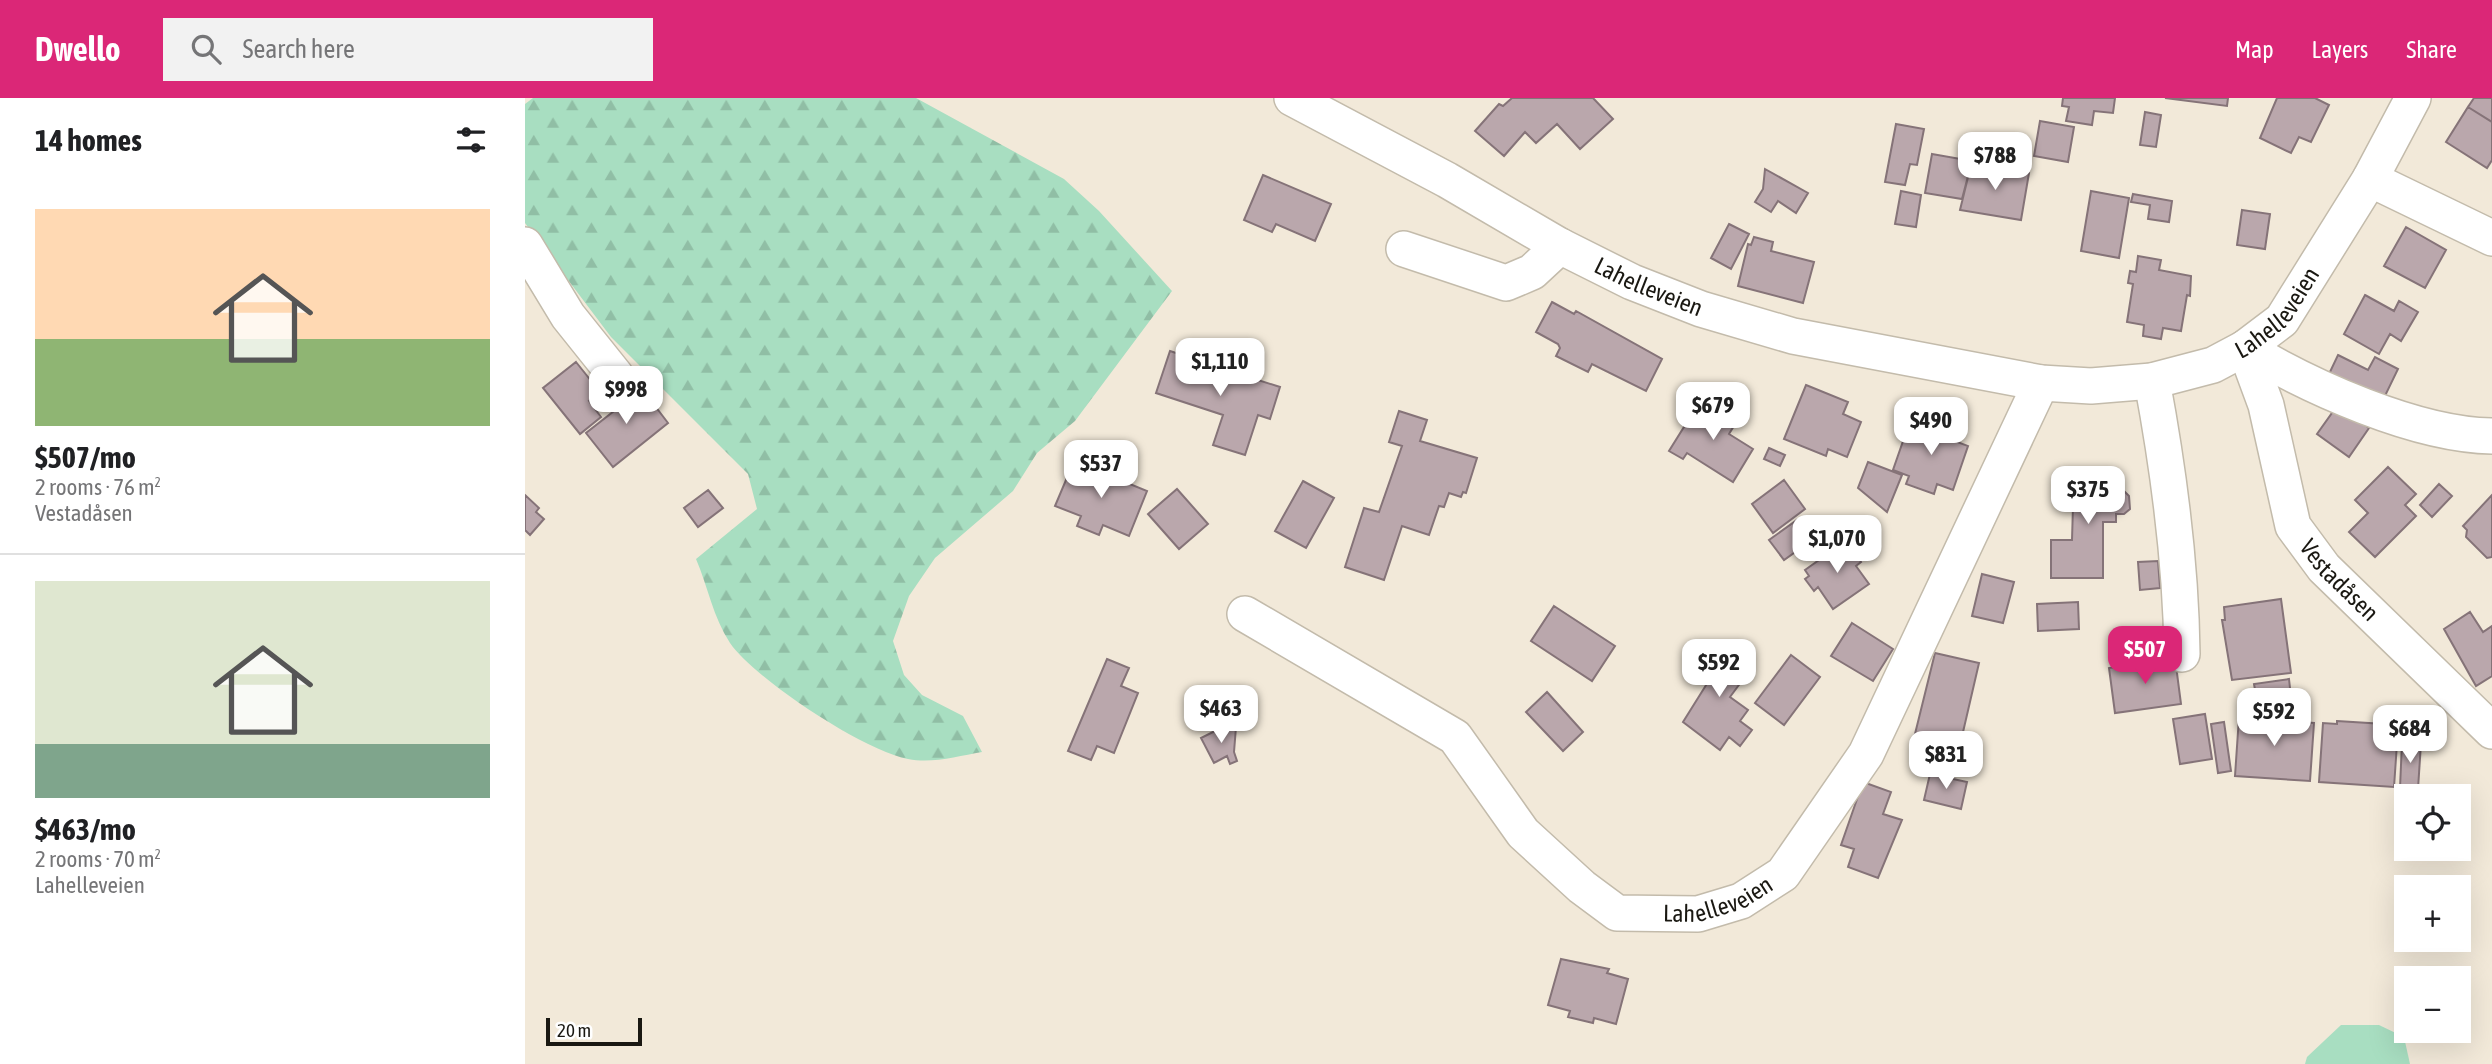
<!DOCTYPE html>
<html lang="en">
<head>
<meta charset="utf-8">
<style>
	body { margin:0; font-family:"Asap Condensed",sans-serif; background:#f2f2f2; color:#202124; height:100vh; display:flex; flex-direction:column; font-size:26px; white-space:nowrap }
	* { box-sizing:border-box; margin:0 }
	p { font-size:23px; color:#757577 }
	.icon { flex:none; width:38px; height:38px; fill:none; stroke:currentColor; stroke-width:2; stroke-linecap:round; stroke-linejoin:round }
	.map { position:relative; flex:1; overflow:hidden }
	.details { display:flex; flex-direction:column; background:#fff; width:525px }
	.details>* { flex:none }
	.buttons { position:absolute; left:1869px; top:686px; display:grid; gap:14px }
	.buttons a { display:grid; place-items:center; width:77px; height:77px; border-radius:0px; background:#fff; box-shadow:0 7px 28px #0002; font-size:35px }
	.scale { position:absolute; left:21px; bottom:18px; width:96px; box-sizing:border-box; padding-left:7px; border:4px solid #1a1812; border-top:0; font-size:19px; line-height:24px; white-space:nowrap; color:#1a1812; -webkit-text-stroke:5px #fff; paint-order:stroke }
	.price { position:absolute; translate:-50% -60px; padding:0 16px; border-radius:14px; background:#fff; color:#222; font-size:23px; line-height:46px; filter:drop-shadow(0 2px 4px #0008) }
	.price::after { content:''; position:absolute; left:50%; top:42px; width:21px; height:16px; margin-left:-10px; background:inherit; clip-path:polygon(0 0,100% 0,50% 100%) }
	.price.selected { background:#db2777; color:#fff }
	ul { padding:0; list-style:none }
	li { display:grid; align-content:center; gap:14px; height:371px; padding:0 35px }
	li+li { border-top:2px solid #e0e0e0 }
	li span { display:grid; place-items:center; height:217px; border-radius:0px; color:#555 }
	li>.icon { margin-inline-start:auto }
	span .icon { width:126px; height:126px; fill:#fffc; stroke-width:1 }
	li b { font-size:30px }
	h2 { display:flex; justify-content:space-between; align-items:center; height:84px; padding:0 35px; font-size:30px }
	header { display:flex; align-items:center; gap:42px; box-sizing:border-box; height:98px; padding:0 35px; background:#db2777; color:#fff }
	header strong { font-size:33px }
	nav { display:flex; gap:38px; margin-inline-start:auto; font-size:24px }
	.search { width:490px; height:63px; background:#f2f2f2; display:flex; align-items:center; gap:18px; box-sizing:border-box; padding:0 24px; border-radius:0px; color:#757577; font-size:26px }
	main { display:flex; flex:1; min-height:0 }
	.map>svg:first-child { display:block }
	.grass { fill:#a8dec1 }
	.forest { fill:url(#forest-firs) }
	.building { fill:#baa7ac; stroke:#857378; stroke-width:2 }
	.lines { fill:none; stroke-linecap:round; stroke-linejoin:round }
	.minor-casing { stroke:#c3bbab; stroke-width:38 }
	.minor { stroke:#fff; stroke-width:35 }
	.labels { text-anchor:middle; stroke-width:5; stroke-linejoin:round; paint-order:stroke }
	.street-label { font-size:24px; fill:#1a1812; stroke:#fff }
</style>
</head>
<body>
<header>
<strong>Dwello</strong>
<div class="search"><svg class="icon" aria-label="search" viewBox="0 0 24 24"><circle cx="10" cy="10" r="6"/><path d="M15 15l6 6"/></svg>Search here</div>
<nav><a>Map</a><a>Layers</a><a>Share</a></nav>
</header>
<main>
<section class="details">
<h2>14 homes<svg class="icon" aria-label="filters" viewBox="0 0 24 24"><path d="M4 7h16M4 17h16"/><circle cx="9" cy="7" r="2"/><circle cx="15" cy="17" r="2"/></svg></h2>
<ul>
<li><span style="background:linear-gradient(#ffd9b3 60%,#8fb573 0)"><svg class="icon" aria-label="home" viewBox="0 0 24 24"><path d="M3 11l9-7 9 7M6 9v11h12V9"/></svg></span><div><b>$507/mo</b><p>2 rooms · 76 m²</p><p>Vestadåsen</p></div></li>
<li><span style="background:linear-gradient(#dfe7d0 75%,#7fa58c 0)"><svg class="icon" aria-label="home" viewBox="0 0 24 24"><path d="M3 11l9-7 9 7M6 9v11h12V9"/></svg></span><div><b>$463/mo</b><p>2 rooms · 70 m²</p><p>Lahelleveien</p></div></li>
</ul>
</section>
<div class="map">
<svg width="1967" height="966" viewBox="0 0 1967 966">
	<defs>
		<pattern id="forest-firs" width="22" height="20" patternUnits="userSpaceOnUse" patternTransform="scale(1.75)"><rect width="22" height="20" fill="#a8dec1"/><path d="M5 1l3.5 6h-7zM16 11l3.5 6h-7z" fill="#90bea5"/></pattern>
	</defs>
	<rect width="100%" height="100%" fill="#f2e9d9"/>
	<!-- grass -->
	<path class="grass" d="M1816 927H1854L1879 939 1885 966H1780L1782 959Z"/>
	<!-- forest -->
	<path class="forest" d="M8 0H391L539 81 574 113 647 193 550 323 512 355 488 393 410 460 384 498 368 543 379 577 397 597 438 618 457 654C433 658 407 666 383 661 339 653 230 581 205 545 188 519 183 489 171 461L232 411 223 376 86 239 0 125V6Z"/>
	<!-- building -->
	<path class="building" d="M987 0H1068L1088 21 1055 51 1032 26 1011 45 1000 34 979 58 950 33 974 6 978 8Z
		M1538 0H1590L1588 15 1569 13 1567 27 1541 23 1544 9 1537 8Z
		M1640 0H1703L1702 8Z
		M1752 0H1790L1804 7 1786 44 1774 39 1766 55 1735 40Z
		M1949 0H1967V24L1943 9Z
		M1943 9 1967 24V62L1962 70 1921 44Z
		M1620 14 1636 17 1631 49 1615 47Z
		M1515 23 1549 29 1543 64 1509 58Z
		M1371 26 1399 31 1392 67 1385 66 1380 87 1360 84Z
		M1407 56 1447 63 1437 101 1400 95Z
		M1446 67 1504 75 1496 122 1435 112Z
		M1240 71 1283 95 1271 115 1253 103 1246 114 1230 104 1238 91Z
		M738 77 806 106 790 143 751 126 747 134 719 122Z
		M1376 93 1396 97 1391 129 1370 126Z
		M1566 93 1604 100 1594 160 1556 153Z
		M1608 96 1647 103 1644 124 1623 121 1625 107 1606 104Z
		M1717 112 1745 116 1740 151 1712 147Z
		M1204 126 1224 136 1206 171 1186 160Z
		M1881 129 1921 152 1900 190 1859 168Z
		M1229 139 1248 144 1246 153 1289 164 1278 205 1213 188 1223 146 1226 147Z
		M1613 158 1636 162 1634 172 1666 178 1665 198 1662 197 1656 233 1638 230 1636 241 1618 238 1619 227 1602 224 1608 186 1603 185 1605 173 1611 174Z
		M1840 197 1869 213 1874 203 1893 214 1876 243 1865 236 1854 256 1819 236Z
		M1027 204 1049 216 1051 213 1137 261 1121 293 1067 266 1063 274 1031 258 1035 250 1033 246 1011 234Z
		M645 253 696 270 695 274 710 280 711 275 755 289 745 321 733 317 720 357 688 347 698 317 631 295Z
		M1813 257 1843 272 1850 259 1873 271 1858 302 1804 276Z
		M51 264 75 294 64 303 76 319 55 336 18 290Z
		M1281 287 1323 304 1318 316 1336 324 1322 359 1303 351 1301 358 1259 341Z
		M96 290 105 301 117 291 143 325 88 369 61 335 89 313 80 302Z
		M1174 305 1194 318 1200 308 1215 318 1204 336 1228 351 1208 384 1162 355 1158 361 1144 353Z
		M1812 308 1844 330 1824 359 1792 336Z
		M874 313 902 322 895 343 952 360 941 395 938 394 936 399 924 395 919 409 914 408 904 437 877 428 859 482 820 469 839 410 854 414 877 348 864 344Z
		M1403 323 1431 332 1427 342 1443 348 1428 392 1412 386 1409 396 1381 386 1384 378 1368 372 1384 326 1400 331Z
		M1244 350 1260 357 1255 368 1239 361Z
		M549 363 622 393 604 438 578 427 574 437 552 428 556 418 530 408Z
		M1343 364 1377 377 1362 414 1333 390Z
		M1863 369 1891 396 1880 407 1891 418 1850 459 1824 434 1843 415 1830 402Z
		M1549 374H1591L1592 392H1598L1604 398 1605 411 1599 416H1591V424H1578V480H1526V442H1547Z
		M1259 382 1280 411 1248 435 1227 406Z
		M778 383 809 400 781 450 750 433Z
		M1914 386 1927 398 1907 419 1895 407Z
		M652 391 683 426 654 451 623 416Z
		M183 392 198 410 173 429 159 410Z
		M0 397 14 410 11 414 19 421 5 437 0 432Z
		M1967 397V459L1962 460 1941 439 1942 432 1938 428Z
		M1272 422 1287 442 1259 462 1244 442Z
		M1321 443 1336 464 1331 468 1344 486 1308 511 1293 489 1289 493 1280 481 1284 478 1280 472Z
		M1633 463 1635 490 1615 492 1613 464Z
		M1457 476 1489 484 1478 525 1447 518Z
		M1756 501 1766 575 1707 582 1697 522H1700L1699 509Z
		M1553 504 1554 531 1513 533 1512 506Z
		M1029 508 1090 548 1067 583 1006 543Z
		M1945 514 1958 534 1967 528V578L1951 588 1919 531Z
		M1327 525 1368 551 1348 583 1306 558Z
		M1197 544 1211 555 1208 559 1225 572 1205 599 1223 612 1215 623 1227 632 1215 648 1204 639 1195 652 1158 624 1183 584 1168 573 1189 545 1194 548Z
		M1410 555 1454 565 1432 660 1387 648Z
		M1266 557 1295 579 1259 627 1230 605Z
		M1650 560 1656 606 1590 615 1584 570Z
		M582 561 604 570 596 588 613 595 589 655 572 648 566 662 543 653Z
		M1764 581 1766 599 1732 603 1729 586Z
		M1022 594 1058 634 1038 653 1001 614Z
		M1680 616 1687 661 1655 666 1648 621Z
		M1728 617 1775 620V624L1789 625 1785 683 1710 678 1714 619 1727 620Z
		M1812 623 1859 626V630L1873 631 1869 689 1794 684 1798 625 1812 626Z
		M1699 624 1706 673 1693 675 1686 626Z
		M711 629 709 654 712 663 705 666 702 658 689 665 676 640 692 632Z
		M1877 644 1896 645 1893 691 1875 690Z
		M1405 676 1442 684 1436 711 1399 702Z
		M1338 684 1366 694 1358 716 1377 722 1353 780 1323 769 1329 751 1316 747Z
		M1036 861 1084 871 1082 875 1103 881 1091 926 1069 920 1068 925 1043 919 1045 913 1023 907Z"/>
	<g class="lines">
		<!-- minor casing -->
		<g class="minor-casing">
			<g id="minor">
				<path id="s1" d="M767 0 922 82 1035 148 1107 184 1176 211 1268 238 1516 285 1566 288 1627 283 1688 267 1720 250 1757 222 1845 81 1888 0"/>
				<path d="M1845 81 1967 140"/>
				<path d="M0 147 43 218 91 278"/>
				<path d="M879 151 981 185 1007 174 1035 148"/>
				<path id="s2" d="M1720 250 1741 307 1768 428 1799 470 1967 633"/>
				<path d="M1720 250C1785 289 1891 337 1967 338"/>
				<path d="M1627 283C1644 374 1656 464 1657 556"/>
				<path id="s3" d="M720 516 930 639 998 735 1057 789 1092 815 1173 816 1216 803 1258 776 1341 656 1516 285"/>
			</g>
		</g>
		<!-- minor -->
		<use href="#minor" class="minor"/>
	</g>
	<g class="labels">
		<!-- street labels -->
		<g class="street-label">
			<text dy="8" stroke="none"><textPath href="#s1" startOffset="404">Lahelleveien</textPath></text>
			<text dy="8" stroke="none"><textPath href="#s1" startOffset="1068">Lahelleveien</textPath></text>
			<text dy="8" stroke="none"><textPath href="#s2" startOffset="256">Vestadåsen</textPath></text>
			<text dy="8" stroke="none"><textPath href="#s3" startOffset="588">Lahelleveien</textPath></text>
		</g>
	</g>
</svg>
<div class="buttons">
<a><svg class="icon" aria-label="locate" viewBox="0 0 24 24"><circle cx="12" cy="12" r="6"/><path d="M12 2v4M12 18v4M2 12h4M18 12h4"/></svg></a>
<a>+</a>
<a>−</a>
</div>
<div class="scale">20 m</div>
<b class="price" style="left:1470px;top:94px">$788</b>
<b class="price" style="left:695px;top:300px">$1,110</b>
<b class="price" style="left:101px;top:328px">$998</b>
<b class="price" style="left:1188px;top:344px">$679</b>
<b class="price" style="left:1406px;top:359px">$490</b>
<b class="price" style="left:576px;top:402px">$537</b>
<b class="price" style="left:1563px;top:428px">$375</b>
<b class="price" style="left:1312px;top:477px">$1,070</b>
<b class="price selected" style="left:1620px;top:588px">$507</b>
<b class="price" style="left:1194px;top:601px">$592</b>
<b class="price" style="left:696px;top:647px">$463</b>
<b class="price" style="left:1749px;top:650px">$592</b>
<b class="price" style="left:1885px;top:667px">$684</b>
<b class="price" style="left:1421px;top:693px">$831</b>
</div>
</main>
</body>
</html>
